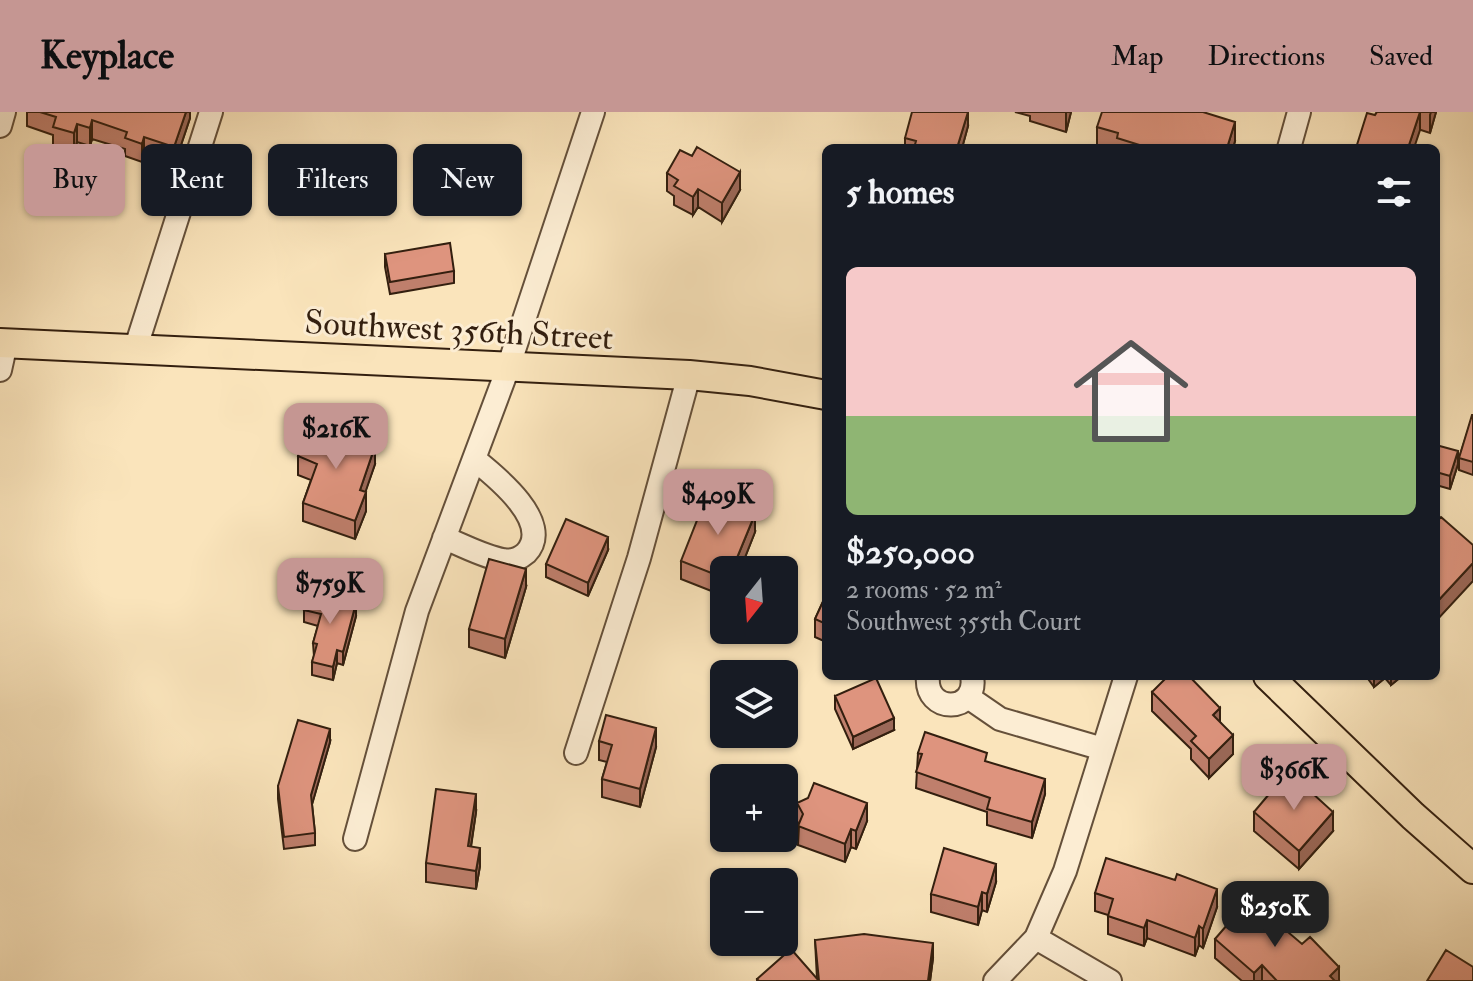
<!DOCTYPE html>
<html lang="en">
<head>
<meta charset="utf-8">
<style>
	body { margin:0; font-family:"IM FELL Double Pica",serif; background:#242831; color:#f1f3f6; height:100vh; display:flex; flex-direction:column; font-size:30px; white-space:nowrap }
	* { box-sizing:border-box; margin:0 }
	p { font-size:26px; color:#9ea1a6 }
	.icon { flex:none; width:44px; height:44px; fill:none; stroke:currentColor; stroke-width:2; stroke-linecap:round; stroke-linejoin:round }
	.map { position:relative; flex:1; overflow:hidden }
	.panel { position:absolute; left:822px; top:32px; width:618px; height:536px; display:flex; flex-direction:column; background:#171b24; border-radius:12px; box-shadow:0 2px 6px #0004 }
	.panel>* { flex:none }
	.banner { position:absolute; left:24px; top:32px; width:678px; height:72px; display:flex; gap:16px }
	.needle { width:52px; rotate:197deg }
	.buttons { position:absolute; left:710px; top:444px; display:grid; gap:16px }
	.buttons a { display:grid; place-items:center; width:88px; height:88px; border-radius:12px; background:#171b24; box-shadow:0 2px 6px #0004; font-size:40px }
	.price { position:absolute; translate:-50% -68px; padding:0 18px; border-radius:16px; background:#c59692; color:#111; font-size:26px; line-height:52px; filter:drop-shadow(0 2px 4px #0008) }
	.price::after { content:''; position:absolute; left:50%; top:48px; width:24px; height:18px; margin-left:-12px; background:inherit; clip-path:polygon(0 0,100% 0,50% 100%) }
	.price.on { background:#222; color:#fff }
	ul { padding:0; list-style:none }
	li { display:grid; align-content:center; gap:16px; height:424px; padding:0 24px }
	li span { display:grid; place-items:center; height:248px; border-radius:12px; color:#555 }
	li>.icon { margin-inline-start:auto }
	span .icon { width:144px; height:144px; fill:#fffc; stroke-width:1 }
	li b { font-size:34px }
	h2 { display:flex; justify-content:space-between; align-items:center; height:96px; padding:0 24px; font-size:34px }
	.pill { padding:0 28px; border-radius:12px; background:#171b24; box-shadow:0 2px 6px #0004; font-size:28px; line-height:72px }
	.pill.on { background:#c59692; color:#111 }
	header { display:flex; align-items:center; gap:48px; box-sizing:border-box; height:112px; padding:0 40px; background:#c59692; color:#111 }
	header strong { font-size:38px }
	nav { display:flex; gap:44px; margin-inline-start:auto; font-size:28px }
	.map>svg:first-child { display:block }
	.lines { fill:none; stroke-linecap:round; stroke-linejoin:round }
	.minor-casing { stroke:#65503a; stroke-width:26 }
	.major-casing { stroke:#331f0f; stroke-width:32 }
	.minor { stroke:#fcedd3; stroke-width:22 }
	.major { stroke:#fae4bb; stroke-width:28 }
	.wall { fill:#bf7f6c; stroke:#331f0f; stroke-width:2 }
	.shaded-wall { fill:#9b6858; stroke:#331f0f; stroke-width:2 }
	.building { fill:#de947e; stroke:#331f0f; stroke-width:2 }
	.labels { text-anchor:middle; stroke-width:6; stroke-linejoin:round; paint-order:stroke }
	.street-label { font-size:34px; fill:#331f0f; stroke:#fcedd3 }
</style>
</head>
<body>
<header>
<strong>Keyplace</strong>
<nav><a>Map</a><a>Directions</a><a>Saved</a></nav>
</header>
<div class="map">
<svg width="1473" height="869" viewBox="0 0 1473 869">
	<rect width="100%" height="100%" fill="#fae4bb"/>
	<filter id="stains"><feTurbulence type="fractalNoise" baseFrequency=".0025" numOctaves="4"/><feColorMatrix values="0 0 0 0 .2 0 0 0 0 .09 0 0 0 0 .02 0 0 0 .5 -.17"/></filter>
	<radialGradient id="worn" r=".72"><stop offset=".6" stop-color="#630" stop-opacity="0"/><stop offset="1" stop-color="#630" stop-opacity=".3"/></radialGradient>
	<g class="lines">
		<!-- minor casing -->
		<g class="minor-casing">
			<path id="minor" d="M0 14 4 0
				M1289 36 1299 0
				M135 238 211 0
				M0 258 6 231
				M444 426C463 433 484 445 503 448 512 450 519 447 526 441 555 411 494 363 474 347
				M928 564C924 603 979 601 972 564
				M968 585 1000 607 1103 637
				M576 641 639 446 689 263
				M355 727 417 499 508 256 593 0
				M1036 826 1110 869
				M995 869 1036 826 1065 759 1126 564"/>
		</g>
		<!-- major casing -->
		<g class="major-casing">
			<path id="major" d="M0 231 689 263 750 269 826 283
				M1268 564 1413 704 1473 757"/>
		</g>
		<!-- minor -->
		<use href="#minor" class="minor"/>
		<!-- major -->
		<use href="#major" class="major"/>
	</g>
	<!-- wall -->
	<path class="wall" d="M27 0H190V6L174 54 144 43 142 50 125 44V37L92 27 90 34 77 30 74 40 53 33V23L27 14Z
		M1015 0H1071L1066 20 1030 9V4Z
		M1377 0H1436L1430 21 1375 3Z
		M968 14 962 36H905V26Z
		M1097 15 1235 29 1233 36H1107L1097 33Z
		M667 61 740 78 722 110 698 95 693 103 674 93V84L667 79Z
		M385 142 454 159V171L390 182 385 155Z
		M1473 303V363L1459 358V346Z
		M1436 333 1458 352 1450 377 1436 373Z
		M298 344 375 352 365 380 366 399 355 427 303 409V391L311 368 298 363Z
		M755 420 740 458H724V484L681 467V449Z
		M608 438 588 484 546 465V452Z
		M526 475 505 546 469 535V517Z
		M826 483V530L815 525V507Z
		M304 498 356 504 343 553 337 551 333 568 312 563V550L314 544 313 531 318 514 304 510Z
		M1366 564H1402L1391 573 1385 566 1374 575Z
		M1152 580 1220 610 1233 642 1209 666 1191 647V637L1152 599Z
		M835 584 894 618 853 637 835 597Z
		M599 629 656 635 640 695 602 685V667L607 650 599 648Z
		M330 630 312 692 315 721V733L284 737 278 687V674Z
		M918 641 987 650 1045 682 1032 726 987 713V700L916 676Z
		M797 691 867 709 856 737 851 735 845 750 798 733 799 713 797 709Z
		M476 700 471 735 480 754 476 777 426 770V751Z
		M1254 700 1333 719 1299 757 1254 719Z
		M996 770 987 800 982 798 978 813 931 800V782Z
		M1095 781 1217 795 1203 836 1199 833 1195 844 1147 826 1144 834 1108 822V803L1095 799Z
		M1246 803 1339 869H1242L1215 846V827Z
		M815 828 933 846 930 869H757V867H817Z"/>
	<!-- shaded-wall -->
	<path class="shaded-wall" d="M186 0H190V6L174 54V35Z
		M968 0V14L962 36H957Z
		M1066 0H1071L1066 20Z
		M1420 0V18L1414 36H1408Z
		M1431 0H1436L1430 21V3Z
		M92 8V27L90 34V16Z
		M1235 10V29L1233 36H1227Z
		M77 12V30L74 40V21Z
		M144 25V43L142 50V32Z
		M740 60V78L722 110V91Z
		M698 77V95L693 103V85Z
		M375 334V352L360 396V378Z
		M1458 339V352L1450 377V364Z
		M366 380V399L355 427V409Z
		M755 402V420L740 458H732Z
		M608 425V438L588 484V471Z
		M1473 451V469L1436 509V491Z
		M526 457V475L505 546V527Z
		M356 491V504L343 553V540Z
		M337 538V551L333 568V555Z
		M1374 564H1385V566L1374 575Z
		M1391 564H1402L1391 573Z
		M1220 596V614L1213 603Z
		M894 606V618L853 637V625Z
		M656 616V635L640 695V677Z
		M330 617V630L311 696V683Z
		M1233 623V642L1209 666V647Z
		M1045 667V682L1032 726V710Z
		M476 682V700L468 753V734Z
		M867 691V709L856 737V719Z
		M1333 700V719L1299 757V739Z
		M851 717V735L845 750V732Z
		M480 736V754L476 777V759Z
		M996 752V770L987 800V782Z
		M1217 777V795L1203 836V817Z
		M982 780V798L978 813V795Z
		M1147 808V826L1144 834V816Z
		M1199 814V833L1195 844V826Z
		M933 831V846L930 869H928Z
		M1262 853V869H1254V861Z
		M1339 855V869H1330V864Z"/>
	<!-- building -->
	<path class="building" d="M40 0H186L174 35 144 25 142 32 125 26 127 20 92 8 90 16 77 12 74 21 53 15 56 5Z
		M912 0H968L957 36H914L916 29 905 26Z
		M1102 0H1203L1235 10 1227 36H1149L1117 26 1118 21 1097 15Z
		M1377 0H1420L1408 36H1356L1367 1 1375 3Z
		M697 35 740 60 722 91 698 77 693 85 674 74 678 68 667 61 680 38 692 44Z
		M450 131 454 159 390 170 385 142Z
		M1472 303H1473V350L1459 346Z
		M311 310 375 334 360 378 366 380 355 409 303 391 317 352 298 344Z
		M1436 333 1458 339 1450 364 1436 360Z
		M707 383 755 402 732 458H724V466L681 449Z
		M1441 405 1473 433V451L1436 491V410Z
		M566 407 608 425 588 471 546 452Z
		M489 447 526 457 505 527 469 517Z
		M309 479 356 491 343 540 337 538 333 555 312 550 317 532 313 531 321 502 304 498Z
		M826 483V512L815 507Z
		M1168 564H1189L1220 596 1213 603 1233 623 1209 647 1191 629 1196 624 1152 580Z
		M876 566 894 606 853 625 835 584Z
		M606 603 656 616 640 677 602 667 612 633 599 629Z
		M298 608 330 617 311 683 315 721 284 725 278 674Z
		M925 620 987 641 985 649 1045 667 1032 710 987 697 990 686 916 660 922 642 918 641Z
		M1286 662 1297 672 1299 669 1333 700 1299 739 1254 700Z
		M814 671 867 691 856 719 851 717 845 732 798 714 803 702 797 691 808 686Z
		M436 677 476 682 468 734 480 736 476 759 426 751Z
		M944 736 996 752 987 782 982 780 978 795 931 782Z
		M1106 746 1175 768 1177 762 1217 777 1203 817 1199 814 1195 826 1147 808 1144 816 1108 804 1113 787 1095 781Z
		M1255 792 1302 832 1310 825 1339 855 1330 864 1335 869H1277L1262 853 1254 861 1215 827 1240 798 1246 803Z
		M864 822 933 831 928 869H759L757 867 791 837 819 869 815 828Z
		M1446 838 1473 855V869H1427Z"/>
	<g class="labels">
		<!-- street labels -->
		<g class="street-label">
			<text transform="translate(459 217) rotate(3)" y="12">Southwest 356th Street</text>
		</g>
	</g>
	<rect width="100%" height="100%" filter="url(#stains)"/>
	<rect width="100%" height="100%" fill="url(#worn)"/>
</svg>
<div class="buttons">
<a><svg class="needle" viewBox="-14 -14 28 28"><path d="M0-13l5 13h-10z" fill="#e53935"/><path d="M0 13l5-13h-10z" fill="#9ea1a6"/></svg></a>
<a><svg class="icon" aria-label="layers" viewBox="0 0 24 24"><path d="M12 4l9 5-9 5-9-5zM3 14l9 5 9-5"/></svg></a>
<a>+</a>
<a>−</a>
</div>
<b class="price" style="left:336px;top:359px">$216K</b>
<b class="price" style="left:718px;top:425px">$409K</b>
<b class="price" style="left:330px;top:514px">$759K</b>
<b class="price" style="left:1294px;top:700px">$366K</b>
<b class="price on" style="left:1275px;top:837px">$250K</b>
<div class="banner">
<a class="pill on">Buy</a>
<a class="pill">Rent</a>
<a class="pill">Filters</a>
<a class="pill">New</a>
</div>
<section class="panel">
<h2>5 homes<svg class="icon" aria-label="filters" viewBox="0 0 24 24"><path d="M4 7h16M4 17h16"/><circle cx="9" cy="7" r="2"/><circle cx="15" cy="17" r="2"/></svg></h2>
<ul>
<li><span style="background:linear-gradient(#f6c9c9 60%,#8fb573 0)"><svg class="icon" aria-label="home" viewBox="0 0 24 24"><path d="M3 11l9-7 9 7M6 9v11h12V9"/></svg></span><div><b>$250,000</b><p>2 rooms · 52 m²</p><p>Southwest 355th Court</p></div></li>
</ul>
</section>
</div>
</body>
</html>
